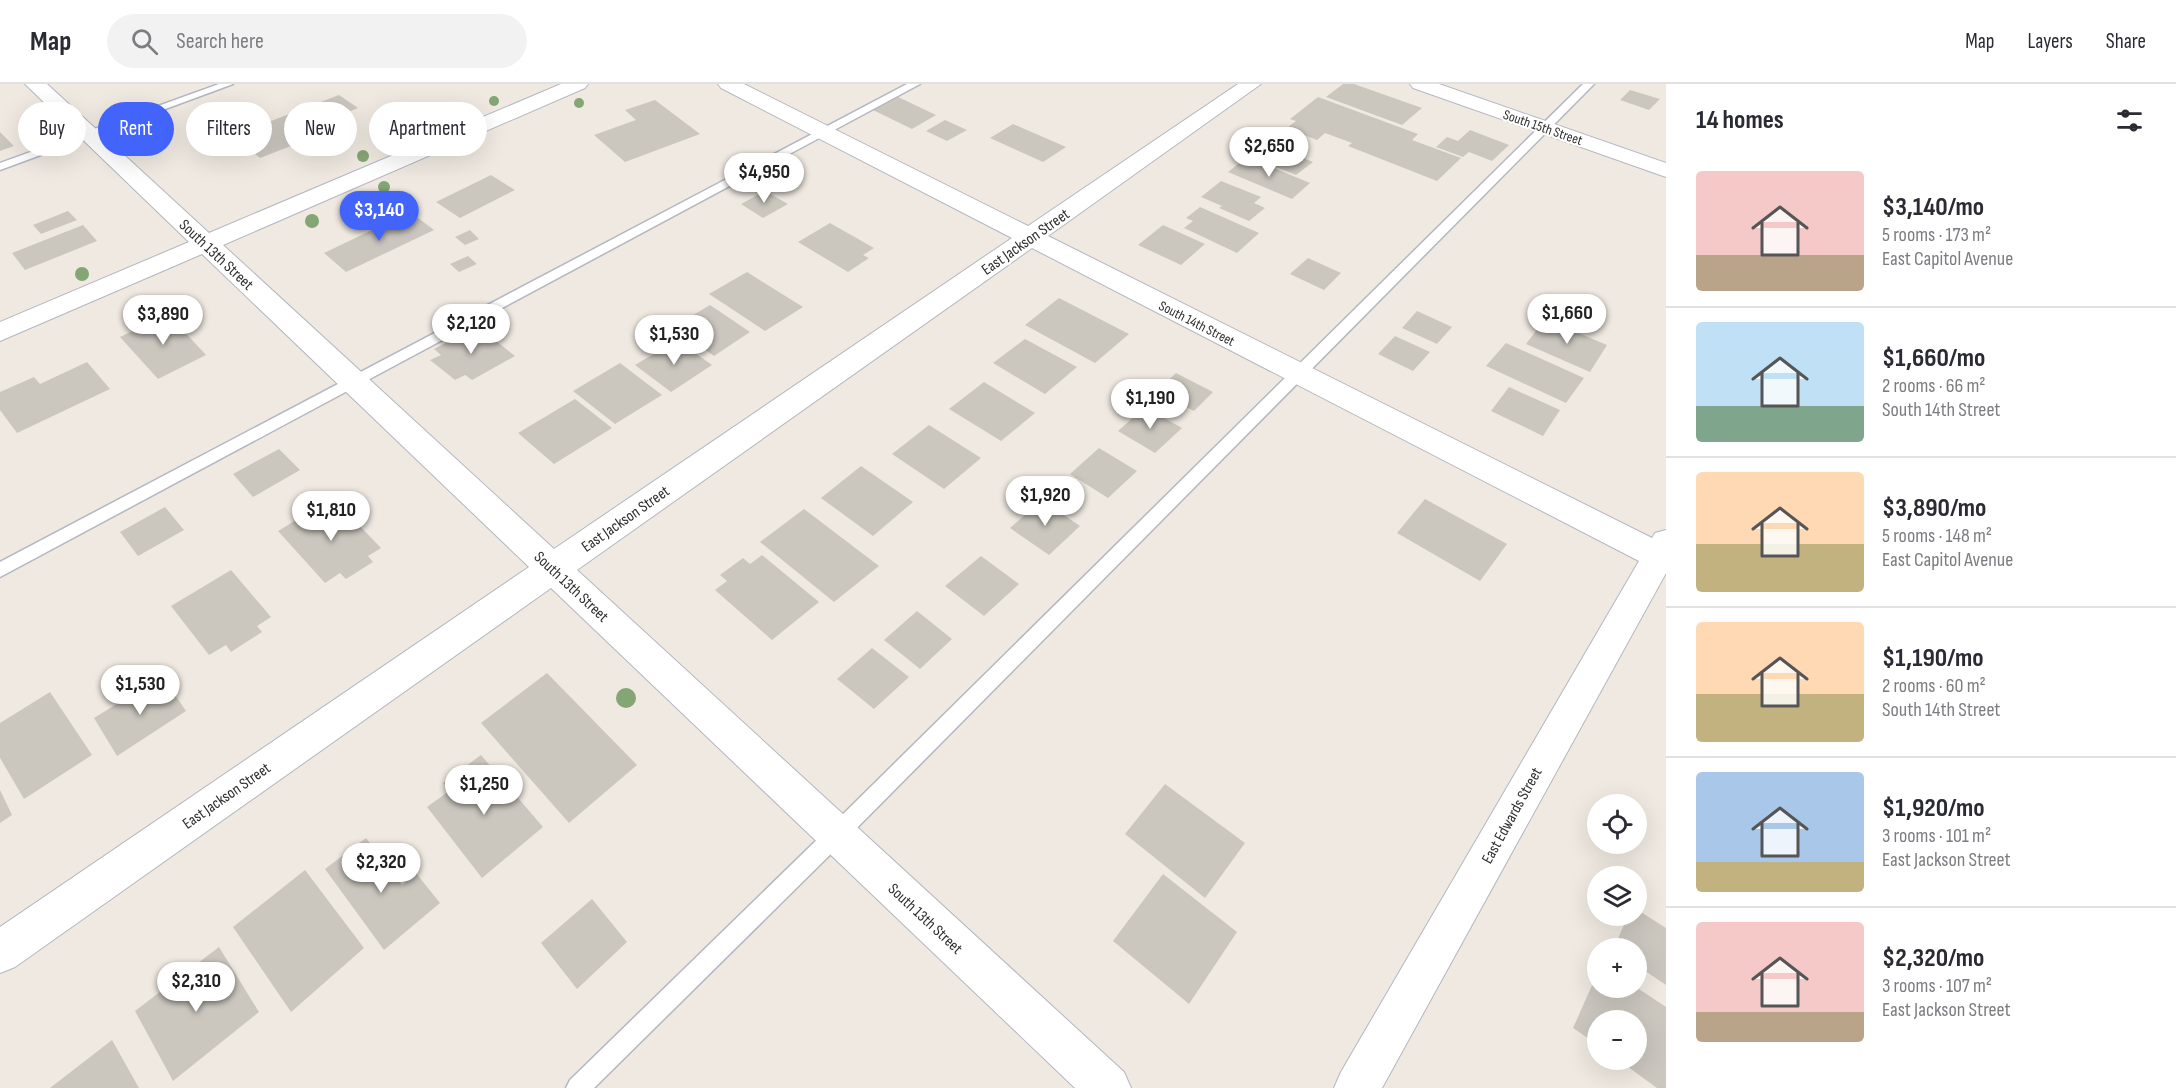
<!DOCTYPE html>
<html lang="en">
<head>
<meta charset="utf-8">
<style>
	body { margin:0; font-family:"Sofia Sans Condensed",sans-serif; background:#f2f2f3; color:#2b2b33; height:100vh; display:flex; flex-direction:column; font-size:22px; white-space:nowrap }
	* { box-sizing:border-box; margin:0 }
	p { font-size:20px; color:#7c7c81 }
	.icon { flex:none; width:33px; height:33px; fill:none; stroke:currentColor; stroke-width:2; stroke-linecap:round; stroke-linejoin:round }
	.map { position:relative; flex:1; overflow:hidden }
	.drawer { display:flex; flex-direction:column; background:#fff; width:510px }
	.drawer>* { flex:none }
	.hud { position:absolute; left:18px; top:18px; width:570px; height:54px; display:flex; gap:12px }
	.fabs { position:absolute; left:1587px; top:710px; display:grid; gap:12px }
	.fabs a { display:grid; place-items:center; width:60px; height:60px; border-radius:50%; background:#fff; box-shadow:0 6px 24px #0002; font-size:30px }
	.price { position:absolute; translate:-50% -51px; padding:0 14px; border-radius:21px; background:#fff; color:#222; font-size:20px; line-height:39px; filter:drop-shadow(0 2px 3px #0008) }
	.price::after { content:''; position:absolute; left:50%; top:36px; width:18px; height:14px; margin-left:-9px; background:inherit; clip-path:polygon(0 0,100% 0,50% 100%) }
	.price.selected { background:#4264fb; color:#fff }
	ul { padding:0; list-style:none }
	li { display:flex; align-items:center; gap:18px; height:150px; padding:0 30px }
	li+li { border-top:2px solid #e1e1e2 }
	li span { display:grid; place-items:center; flex:none; width:168px; height:120px; border-radius:6px; color:#555 }
	li>.icon { margin-inline-start:auto }
	span .icon { width:72px; height:72px; fill:#fffc; stroke-width:1 }
	li b { font-size:26px }
	h2 { display:flex; justify-content:space-between; align-items:center; height:72px; padding:0 30px; font-size:26px }
	.tag { padding:0 21px; border-radius:27px; background:#fff; box-shadow:0 6px 24px #0002; font-size:21px; line-height:54px }
	.tag.selected { background:#4264fb; color:#fff }
	header { display:flex; align-items:center; gap:36px; box-sizing:border-box; height:84px; padding:0 30px; background:#fff; border-bottom:2px solid #e1e1e2 }
	header strong { font-size:28px }
	nav { display:flex; gap:33px; margin-inline-start:auto; font-size:21px }
	.search { width:420px; height:54px; background:#f2f2f3; display:flex; align-items:center; gap:15px; box-sizing:border-box; padding:0 21px; border-radius:33px; color:#7c7c81; font-size:22px }
	main { display:flex; flex:1; min-height:0 }
	.map>svg:first-child { display:block }
	.building { fill:#cbc7bf }
	.lines { fill:none; stroke-linecap:round; stroke-linejoin:round }
	.service-casing { stroke:#b4b7c1; stroke-width:3 }
	.minor-casing { stroke:#b4b7c1; stroke-width:2 }
	.service { fill:#fff; fill-rule:evenodd }
	.minor { fill:#fff; fill-rule:evenodd }
	.tree { fill:#84a574 }
	.labels { text-anchor:middle; stroke-width:4.5; stroke-linejoin:round; paint-order:stroke }
	.far-street-label { font-size:14px; fill:#2e2e2e; stroke:#fff }
	.street-label { font-size:16px; fill:#2e2e2e; stroke:#fff }
</style>
</head>
<body>
<header>
<strong>Map</strong>
<div class="search"><svg class="icon" aria-label="search" viewBox="0 0 24 24"><circle cx="10" cy="10" r="6"/><path d="M15 15l6 6"/></svg>Search here</div>
<nav><a>Map</a><a>Layers</a><a>Share</a></nav>
</header>
<main>
<div class="map">
<svg width="1666" height="1004" viewBox="0 0 1666 1004">
	<rect width="100%" height="100%" fill="#efe9e1"/>
	<!-- building -->
	<path class="building" d="M1343 0H1354L1422 24 1402 41 1326 13Z
		M1630 6 1660 15 1649 26 1620 16Z
		M339 11 358 24 286 53 296 60 260 74 232 52Z
		M898 13 936 31 912 45 873 26Z
		M1318 13 1418 50 1412 56 1461 74 1437 97 1348 62 1352 59 1325 49 1317 56 1287 44 1296 37 1290 35Z
		M655 16 700 50 625 78 594 51 636 36 625 26Z
		M945 36 967 46 947 57 926 47Z
		M1013 40 1066 63 1043 78 990 54Z
		M1470 46 1509 61 1492 77 1469 68 1463 73 1436 63 1447 53 1458 57Z
		M0 48 14 62 0 67Z
		M1267 59 1313 78 1296 91 1249 72Z
		M1247 73 1310 99 1292 115 1228 88Z
		M491 91 515 106 460 134 436 118Z
		M1221 97 1261 113 1254 119 1265 124 1249 137 1219 124 1222 122 1201 113Z
		M765 107 788 120 763 134 741 120Z
		M1200 123 1259 149 1237 169 1184 144 1193 137 1186 134Z
		M68 127 77 136 41 150 33 141Z
		M410 128 434 146 346 188 324 169Z
		M830 139 874 164 863 171 869 174 848 188 798 158Z
		M83 141 97 157 25 186 12 169Z
		M1163 141 1205 160 1181 181 1138 161Z
		M470 146 479 155 465 161 455 153Z
		M468 172 477 180 459 188 450 180Z
		M1308 174 1341 189 1324 206 1290 190Z
		M747 188 803 223 765 247 709 210Z
		M1059 214 1129 250 1095 279 1025 241Z
		M710 221 750 248 714 272 673 243Z
		M1417 227 1452 243 1437 260 1402 244Z
		M168 230 206 271 158 295 120 253Z
		M1545 235 1607 261 1590 288 1526 260Z
		M477 242 515 272 472 296 465 291 455 296 430 276 441 271 434 265Z
		M1395 252 1430 268 1413 287 1378 270Z
		M1025 255 1077 283 1045 310 993 279Z
		M677 256 712 281 671 308 635 281Z
		M1506 259 1584 294 1566 319 1486 282Z
		M87 278 110 305 17 349 0 326V308L34 293 40 300Z
		M620 279 662 311 615 340 573 307Z
		M1176 289 1213 308 1194 327 1157 308Z
		M984 298 1035 329 1001 357 949 325Z
		M1509 303 1560 326 1543 352 1491 327Z
		M575 315 612 344 554 380 518 349Z
		M1145 323 1182 344 1155 369 1118 347Z
		M929 341 981 374 944 405 892 370Z
		M1099 364 1137 387 1108 414 1070 390Z
		M279 365 300 386 253 413 233 390Z
		M861 382 913 418 873 452 821 414Z
		M333 414 381 464 368 472 373 478 346 495 340 489 325 499 278 447Z
		M1425 415 1507 460 1480 497 1397 449Z
		M1042 416 1080 442 1049 471 1010 444Z
		M165 423 184 446 138 472 120 448Z
		M804 425 879 482 834 518 760 458Z
		M762 471 819 518 772 556 715 506 727 497 720 491 743 474 750 480Z
		M981 472 1019 500 984 532 945 502Z
		M231 486 271 533 257 542 262 548 231 568 226 561 209 571 171 522Z
		M917 527 952 555 920 585 884 556Z
		M872 564 909 593 874 625 837 595Z
		M547 589 637 681 569 739 481 639Z
		M162 592 186 627 117 672 94 634Z
		M50 608 92 671 24 715 0 674V639Z
		M481 671 543 743 482 794 427 723 449 707 443 699Z
		M1165 700 1245 759 1205 814 1125 750Z
		M0 706 12 731 0 739Z
		M366 754 402 801 416 789 440 819 384 866 325 785Z
		M305 786 364 864 291 928 233 843Z
		M1163 790 1237 848 1189 920 1113 857Z
		M592 815 627 858 577 905 541 859Z
		M1636 825 1666 844V901L1636 881V864H1614L1628 831H1636Z
		M219 863 259 928 173 997 135 927Z
		M1598 888V903H1636L1666 923V1004H1657L1617 975H1636V936H1598V961L1573 944Z
		M112 956 139 1004H50Z"/>
	<g class="lines">
		<!-- service casing -->
		<g class="service-casing">
			<path id="service" d="M219 0H233L0 86V79Z
				M907 0H920L0 493V478Z
				M1583 0H1594L844 757 594 1004H566L570 996 830 743Z"/>
		</g>
		<!-- minor casing -->
		<g class="minor-casing">
			<path id="minor" d="M25 0H47L209 149 561 0H588L585 4 223 161 554 465 1012 154 721 4 718 0H744L1028 142 1238 0H1261L1048 152 1652 454 1655 449 1666 446V489L1382 1004H1334L1341 988 1639 477 1032 164 577 486 1124 988 1131 1004H1075L551 504 15 883 0 889V843L529 483 202 170 0 257V238L189 158Z
				M1410 0H1439L1666 79V93L1413 4Z"/>
		</g>
		<!-- service -->
		<use href="#service" class="service"/>
		<!-- minor -->
		<use href="#minor" class="minor"/>
	</g>
	<!-- trees -->
	<g class="tree">
		<circle cx="494" cy="17" r="5"/>
		<circle cx="579" cy="19" r="5"/>
		<circle cx="420" cy="48" r="6"/>
		<circle cx="363" cy="72" r="6"/>
		<circle cx="384" cy="103" r="6"/>
		<circle cx="312" cy="137" r="7"/>
		<circle cx="82" cy="190" r="7"/>
		<circle cx="626" cy="614" r="10"/>
	</g>
	<g class="labels">
		<!-- far-street labels -->
		<g class="far-street-label">
			<text transform="translate(1543 43) rotate(19)" y="5">South 15th Street</text>
			<text transform="translate(1197 239) rotate(27)" y="5">South 14th Street</text>
		</g>
		<!-- street labels -->
		<g class="street-label">
			<text transform="translate(1025 157) rotate(-35)" y="6">East Jackson Street</text>
			<text transform="translate(217 170) rotate(43)" y="6">South 13th Street</text>
			<text transform="translate(625 434) rotate(-35)" y="6">East Jackson Street</text>
			<text transform="translate(572 502) rotate(43)" y="6">South 13th Street</text>
			<text transform="translate(226 711) rotate(-35)" y="6">East Jackson Street</text>
			<text transform="translate(1511 731) rotate(-61)" y="6">East Edwards Street</text>
			<text transform="translate(926 834) rotate(43)" y="6">South 13th Street</text>
		</g>
	</g>
</svg>
<div class="fabs">
<a><svg class="icon" aria-label="locate" viewBox="0 0 24 24"><circle cx="12" cy="12" r="6"/><path d="M12 2v4M12 18v4M2 12h4M18 12h4"/></svg></a>
<a><svg class="icon" aria-label="layers" viewBox="0 0 24 24"><path d="M12 4l9 5-9 5-9-5zM3 14l9 5 9-5"/></svg></a>
<a>+</a>
<a>−</a>
</div>
<b class="price" style="left:1269px;top:94px">$2,650</b>
<b class="price" style="left:764px;top:120px">$4,950</b>
<b class="price selected" style="left:379px;top:158px">$3,140</b>
<b class="price" style="left:1567px;top:261px">$1,660</b>
<b class="price" style="left:163px;top:262px">$3,890</b>
<b class="price" style="left:471px;top:271px">$2,120</b>
<b class="price" style="left:674px;top:282px">$1,530</b>
<b class="price" style="left:1150px;top:346px">$1,190</b>
<b class="price" style="left:1045px;top:443px">$1,920</b>
<b class="price" style="left:331px;top:458px">$1,810</b>
<b class="price" style="left:140px;top:632px">$1,530</b>
<b class="price" style="left:484px;top:732px">$1,250</b>
<b class="price" style="left:381px;top:810px">$2,320</b>
<b class="price" style="left:196px;top:929px">$2,310</b>
<div class="hud">
<a class="tag">Buy</a>
<a class="tag selected">Rent</a>
<a class="tag">Filters</a>
<a class="tag">New</a>
<a class="tag">Apartment</a>
</div>
</div>
<section class="drawer">
<h2>14 homes<svg class="icon" aria-label="filters" viewBox="0 0 24 24"><path d="M4 7h16M4 17h16"/><circle cx="9" cy="7" r="2"/><circle cx="15" cy="17" r="2"/></svg></h2>
<ul>
<li><span style="background:linear-gradient(#f6c9c9 70%,#b9a48a 0)"><svg class="icon" aria-label="home" viewBox="0 0 24 24"><path d="M3 11l9-7 9 7M6 9v11h12V9"/></svg></span><div><b>$3,140/mo</b><p>5 rooms · 173 m²</p><p>East Capitol Avenue</p></div></li>
<li><span style="background:linear-gradient(#bfe0f5 70%,#7fa58c 0)"><svg class="icon" aria-label="home" viewBox="0 0 24 24"><path d="M3 11l9-7 9 7M6 9v11h12V9"/></svg></span><div><b>$1,660/mo</b><p>2 rooms · 66 m²</p><p>South 14th Street</p></div></li>
<li><span style="background:linear-gradient(#ffd9b3 60%,#c2b280 0)"><svg class="icon" aria-label="home" viewBox="0 0 24 24"><path d="M3 11l9-7 9 7M6 9v11h12V9"/></svg></span><div><b>$3,890/mo</b><p>5 rooms · 148 m²</p><p>East Capitol Avenue</p></div></li>
<li><span style="background:linear-gradient(#ffd9b3 60%,#c2b280 0)"><svg class="icon" aria-label="home" viewBox="0 0 24 24"><path d="M3 11l9-7 9 7M6 9v11h12V9"/></svg></span><div><b>$1,190/mo</b><p>2 rooms · 60 m²</p><p>South 14th Street</p></div></li>
<li><span style="background:linear-gradient(#a9c7e8 75%,#c2b280 0)"><svg class="icon" aria-label="home" viewBox="0 0 24 24"><path d="M3 11l9-7 9 7M6 9v11h12V9"/></svg></span><div><b>$1,920/mo</b><p>3 rooms · 101 m²</p><p>East Jackson Street</p></div></li>
<li><span style="background:linear-gradient(#f6c9c9 75%,#b9a48a 0)"><svg class="icon" aria-label="home" viewBox="0 0 24 24"><path d="M3 11l9-7 9 7M6 9v11h12V9"/></svg></span><div><b>$2,320/mo</b><p>3 rooms · 107 m²</p><p>East Jackson Street</p></div></li>
</ul>
</section>
</main>
</body>
</html>
